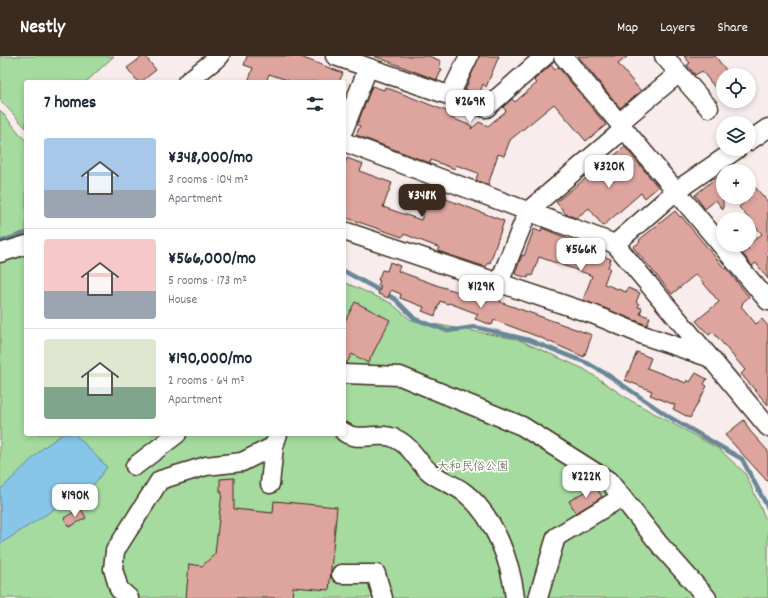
<!DOCTYPE html>
<html lang="en">
<head>
<meta charset="utf-8">
<style>
	body { margin:0; font-family:Dekko,"Klee One",sans-serif; background:#f6f6f7; color:#1f2937; height:100vh; display:flex; flex-direction:column; font-size:15px; white-space:nowrap }
	* { box-sizing:border-box; margin:0 }
	p { font-size:13px; color:#747a83 }
	.icon { flex:none; width:22px; height:22px; fill:none; stroke:currentColor; stroke-width:2; stroke-linecap:round; stroke-linejoin:round }
	.map { position:relative; flex:1; overflow:hidden }
	.panel { position:absolute; left:24px; top:24px; width:322px; height:356px; display:flex; flex-direction:column; background:#fff; border-radius:4px; box-shadow:0 2px 6px #0003 }
	.panel>* { flex:none }
	.fabs { position:absolute; left:716px; top:12px; display:grid; gap:8px }
	.fabs a { display:grid; place-items:center; width:40px; height:40px; border-radius:50%; background:#fff; box-shadow:0 2px 6px #0003; font-size:20px }
	.price { position:absolute; translate:-50% -34px; padding:0 9px; border-radius:8px; background:#fff; color:#222; font-size:13px; line-height:26px; filter:drop-shadow(0 1px 2px #0008) }
	.price::after { content:''; position:absolute; left:50%; top:24px; width:12px; height:9px; margin-left:-6px; background:inherit; clip-path:polygon(0 0,100% 0,50% 100%) }
	.price.on { background:#3b2a1e; color:#fff }
	ul { padding:0; list-style:none }
	li { display:flex; align-items:center; gap:12px; height:100px; padding:0 20px }
	li+li { border-top:1px solid #e0e1e3 }
	li span { display:grid; place-items:center; flex:none; width:112px; height:80px; border-radius:4px; color:#555 }
	li>.icon { margin-inline-start:auto }
	span .icon { width:48px; height:48px; fill:#fffc; stroke-width:1 }
	li b { font-size:17px }
	h2 { display:flex; justify-content:space-between; align-items:center; height:48px; padding:0 20px; font-size:17px }
	header { display:flex; align-items:center; gap:24px; box-sizing:border-box; height:56px; padding:0 20px; background:#3b2a1e; color:#fff }
	header strong { font-size:19px }
	nav { display:flex; gap:22px; margin-inline-start:auto; font-size:14px }
	.map>svg:first-child { display:block }
	.green { fill:#a5db9f; stroke:#70825e }
	.water { fill:#87c6e8; stroke:#698897 }
	.lines { fill:none; stroke-linecap:round; stroke-linejoin:round }
	.stream { stroke:#698897; stroke-width:4.5 }
	.building { fill:#dea49e; stroke:#3b2a1e }
	.minor-casing { stroke:#3b2a1e; stroke-width:21 }
	.minor { stroke:#fff; stroke-width:18 }
	.labels { text-anchor:middle; stroke-width:3.5; stroke-linejoin:round; paint-order:stroke }
	.park-label { font-size:12px; fill:#5b5f45; stroke:#fff }
</style>
</head>
<body>
<header>
<strong>Nestly</strong>
<nav><a>Map</a><a>Layers</a><a>Share</a></nav>
</header>
<div class="map">
<svg width="768" height="542" viewBox="0 0 768 542">
	<rect width="100%" height="100%" fill="#f8edec"/>
	<filter id="ink" filterUnits="userSpaceOnUse"><feTurbulence type="fractalNoise" baseFrequency=".025" numOctaves="2"/><feDisplacementMap in="SourceGraphic" scale="8" xChannelSelector="R" yChannelSelector="G"/><feConvolveMatrix kernelMatrix="1 2 1 2 8 2 1 2 1" color-interpolation-filters="sRGB"/></filter>
	<g filter="url(#ink)">
		<!-- green -->
		<path class="green" d="M0 0H114L86 26H26V72L0 44Z
			M0 54 26 85V378H344V226L391 247 411 264 517 283 584 313 630 344 719 393 745 417 768 468V542H0Z"/>
		<!-- water -->
		<path class="water" d="M63 378H75L107 411 95 427 0 488V434L44 391Z"/>
		<g class="lines">
			<!-- stream -->
			<path class="stream" d="M0 186 26 177
				M344 215 395 243 415 263 448 275 475 271 529 284 587 307 608 319 671 362 742 403 768 452"/>
		</g>
		<!-- building -->
		<path class="building" d="M143 0H145L156 14 141 26H138L127 12Z
			M247 0H298L343 17 339 26H293L269 18 266 26H248L253 12 244 9Z
			M374 0H429L441 5 439 12 442 13 437 24Z
			M479 0H499L486 31 483 28 479 39 465 34Z
			M578 0H628L618 8 641 35 620 52Z
			M684 0H715L730 19H723V42L702 15 695 19 687 9 690 7Z
			M551 9 555 14 558 11 606 69 586 85 554 48 510 84 504 100 498 98 488 129 476 124 478 117 456 109 455 113 431 104 430 107 356 79 360 70 357 69 372 30 384 34 385 31 446 55V56L453 58 451 62 472 70 471 73 479 66 488 70 506 55 503 51 512 43 515 46 537 27 534 24Z
			M625 91 658 131 645 142 641 137 603 170 589 152 576 162 566 158 556 146Z
			M347 102 363 108 360 115 362 116 392 127 383 151 421 164 432 134 447 140 446 143 504 165 490 207 488 206 486 211 438 195 440 192 404 178 402 181 344 161V111Z
			M723 116V154L716 144 705 153 695 139Z
			M749 124 768 146V195L766 197 768 199V223L756 207 752 210 743 198 749 193 746 191 762 178 739 151 749 142Z
			M675 155 680 161 681 160 725 213 726 212 749 241 742 247 743 248 741 250 756 268 762 263 768 270V349L741 318 745 314 713 276 709 279 696 265 719 246 696 218 672 238 633 191 640 186 639 184Z
			M542 172 585 190 584 193 611 203 608 211 610 212 604 228 626 236 628 232 640 237 636 246 639 248 638 251 642 252 640 258 650 261 647 269 583 244 592 220 585 217 539 201 532 220 529 219 528 222 515 218 522 199 524 200 534 173 541 176Z
			M390 206 400 210 398 215 439 230 459 236 460 234 485 243 486 239 501 244 500 246 592 279 584 301 539 281 494 264 492 269 475 263 478 258 449 247 448 248 440 245 435 260 422 255 424 251 400 242 401 238 391 234 388 242 378 238 381 230 378 229 380 225 378 224 382 214 387 215Z
			M355 246 390 264 368 307 352 298 346 308H344V267Z
			M637 296 651 302 647 312 686 327 687 324 690 326 696 317 707 323 704 328 707 330 690 362 673 353 675 349 650 339 652 335 625 324Z
			M744 364 750 375 768 395V426L725 379Z
			M234 422V453L273 457 274 445 337 451 329 534 293 531 292 542H186L189 508 202 510 215 498 222 436H220V423Z
			M596 430 602 441 576 457 569 445Z
			M81 452 86 462 69 471 64 462Z"/>
		<g class="lines">
			<!-- minor casing -->
			<g class="minor-casing">
				<path id="minor" d="M335 0 486 52 545 0
					M563 0 768 245
					M664 0 709 52
					M187 26 220 0
					M450 39 469 0
					M619 67 679 17
					M344 73 368 12
					M749 85 768 72
					M344 86 615 188 768 371
					M344 175 595 259 643 279 708 301
					M615 188 676 135 737 93
					M0 197 26 189
					M499 227 528 155 624 73
					M344 318 400 320 522 370 609 425 660 489 707 542
					M344 376C358 387 378 375 394 382 413 390 416 406 431 417 442 425 455 429 465 437 494 460 511 506 515 542
					M135 410 177 378
					M270 428 274 390 278 378
					M341 518H376L383 542
					M129 542 119 533 113 513 115 495 160 424 206 410 242 406 274 390
					M538 542 556 481 622 441"/>
			</g>
			<!-- minor -->
			<use href="#minor" class="minor"/>
		</g>
	</g>
	<g class="labels">
		<!-- park labels -->
		<g class="park-label">
			<text x="473" y="414">大和民俗公園</text>
		</g>
	</g>
</svg>
<div class="fabs">
<a><svg class="icon" aria-label="locate" viewBox="0 0 24 24"><circle cx="12" cy="12" r="6"/><path d="M12 2v4M12 18v4M2 12h4M18 12h4"/></svg></a>
<a><svg class="icon" aria-label="layers" viewBox="0 0 24 24"><path d="M12 4l9 5-9 5-9-5zM3 14l9 5 9-5"/></svg></a>
<a>+</a>
<a>−</a>
</div>
<b class="price" style="left:470px;top:68px">¥269K</b>
<b class="price" style="left:609px;top:133px">¥320K</b>
<b class="price on" style="left:422px;top:162px">¥348K</b>
<b class="price" style="left:581px;top:216px">¥566K</b>
<b class="price" style="left:481px;top:253px">¥129K</b>
<b class="price" style="left:586px;top:443px">¥222K</b>
<b class="price" style="left:75px;top:462px">¥190K</b>
<section class="panel">
<h2>7 homes<svg class="icon" aria-label="filters" viewBox="0 0 24 24"><path d="M4 7h16M4 17h16"/><circle cx="9" cy="7" r="2"/><circle cx="15" cy="17" r="2"/></svg></h2>
<ul>
<li><span style="background:linear-gradient(#a9c7e8 65%,#9aa5b1 0)"><svg class="icon" aria-label="home" viewBox="0 0 24 24"><path d="M3 11l9-7 9 7M6 9v11h12V9"/></svg></span><div><b>¥348,000/mo</b><p>3 rooms · 104 m²</p><p>Apartment</p></div></li>
<li><span style="background:linear-gradient(#f6c9c9 65%,#9aa5b1 0)"><svg class="icon" aria-label="home" viewBox="0 0 24 24"><path d="M3 11l9-7 9 7M6 9v11h12V9"/></svg></span><div><b>¥566,000/mo</b><p>5 rooms · 173 m²</p><p>House</p></div></li>
<li><span style="background:linear-gradient(#dfe7d0 60%,#7fa58c 0)"><svg class="icon" aria-label="home" viewBox="0 0 24 24"><path d="M3 11l9-7 9 7M6 9v11h12V9"/></svg></span><div><b>¥190,000/mo</b><p>2 rooms · 64 m²</p><p>Apartment</p></div></li>
</ul>
</section>
</div>
</body>
</html>
